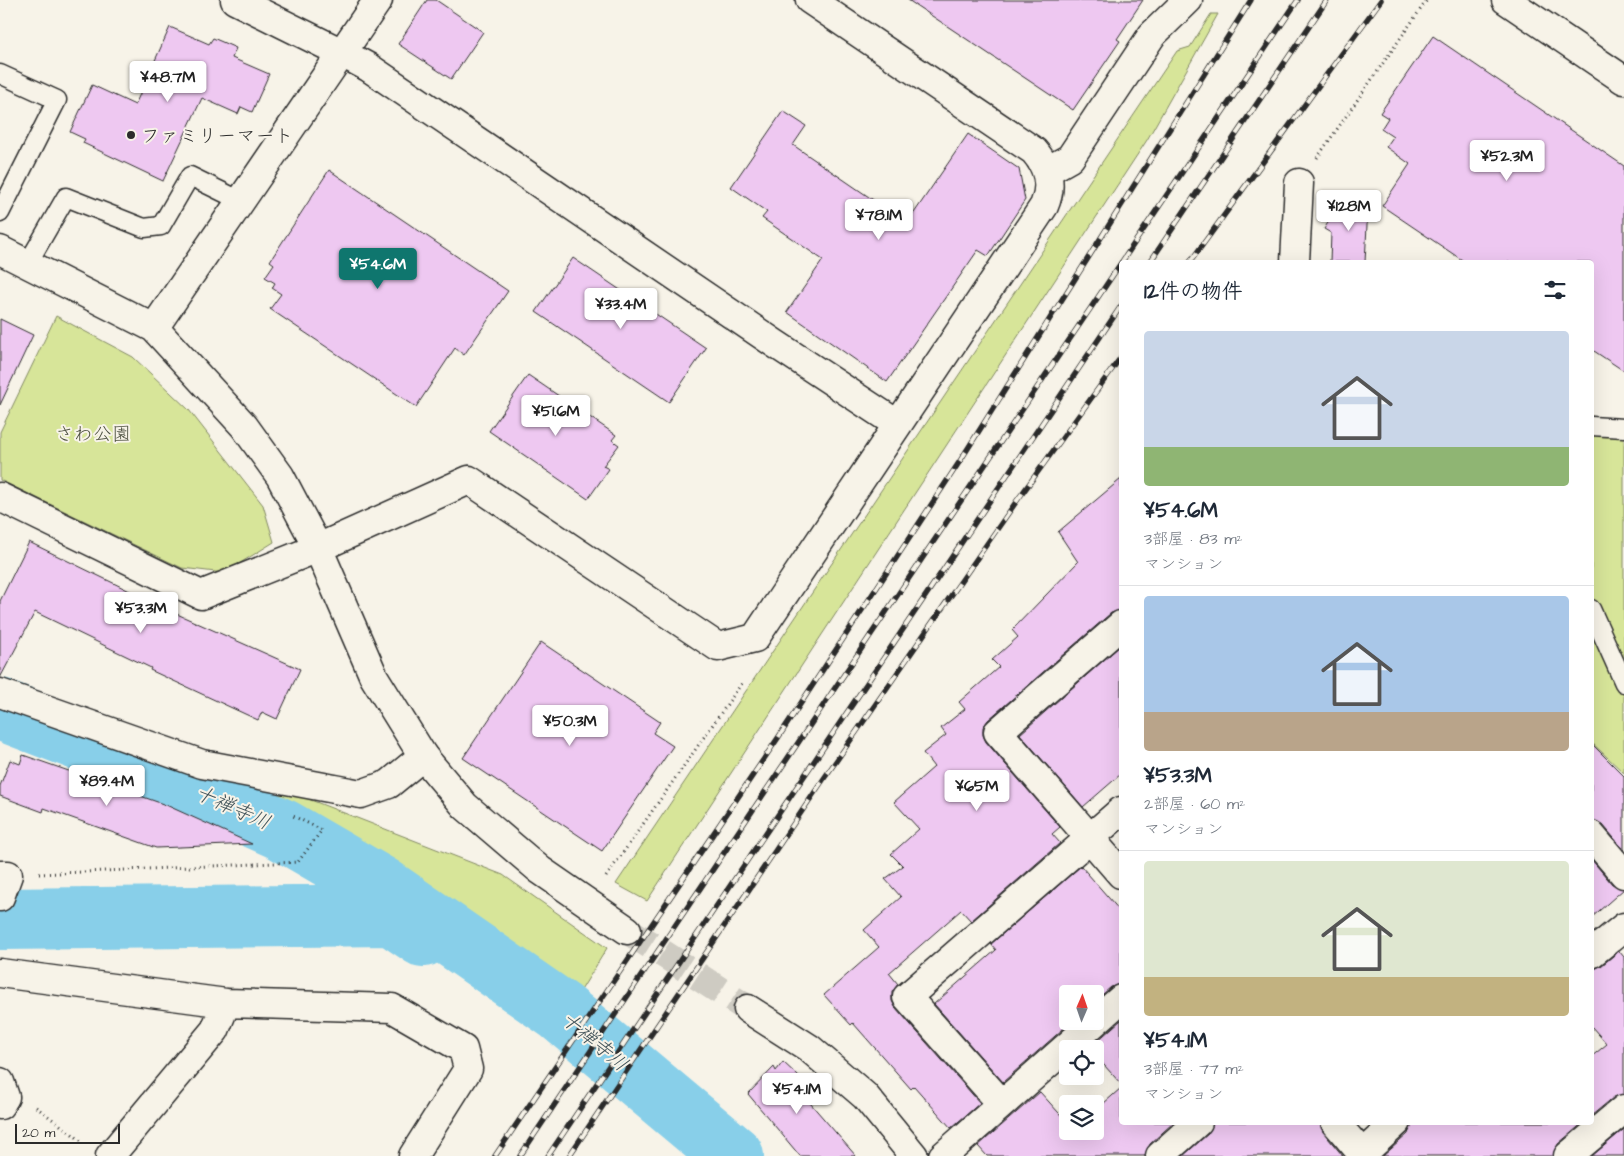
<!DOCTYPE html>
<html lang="ja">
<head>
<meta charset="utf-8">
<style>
	body { margin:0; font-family:"Architects Daughter","Klee One",sans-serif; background:#f6f6f7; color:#1f2937; height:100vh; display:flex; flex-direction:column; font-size:19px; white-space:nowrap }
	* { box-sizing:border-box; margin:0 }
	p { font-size:16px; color:#747a83 }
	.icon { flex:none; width:28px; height:28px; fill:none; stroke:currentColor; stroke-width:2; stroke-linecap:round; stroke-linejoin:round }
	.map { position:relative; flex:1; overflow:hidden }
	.panel { position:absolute; left:1119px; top:260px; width:475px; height:865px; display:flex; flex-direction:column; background:#fff; border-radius:5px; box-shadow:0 5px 20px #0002 }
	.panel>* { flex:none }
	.needle { width:32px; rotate:2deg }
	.fabs { position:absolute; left:1059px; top:985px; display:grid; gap:10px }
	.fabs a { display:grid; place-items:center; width:45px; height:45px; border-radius:5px; background:#fff; box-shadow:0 5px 20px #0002; font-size:25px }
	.scale { position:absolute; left:15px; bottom:12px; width:105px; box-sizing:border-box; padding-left:5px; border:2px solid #2b2b2b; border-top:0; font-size:14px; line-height:18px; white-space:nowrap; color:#2b2b2b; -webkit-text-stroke:4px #f7f3e8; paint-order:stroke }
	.price { position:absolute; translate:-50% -42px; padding:0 11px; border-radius:5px; background:#fff; color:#222; font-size:16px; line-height:32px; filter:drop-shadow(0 1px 2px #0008) }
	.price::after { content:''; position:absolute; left:50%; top:30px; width:15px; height:11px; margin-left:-8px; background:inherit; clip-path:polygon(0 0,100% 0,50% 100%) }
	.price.on { background:#0f766e; color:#fff }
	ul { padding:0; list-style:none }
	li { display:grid; align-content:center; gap:10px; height:265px; padding:0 25px }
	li+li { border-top:1px solid #e0e1e3 }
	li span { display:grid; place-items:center; height:155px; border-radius:5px; color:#555 }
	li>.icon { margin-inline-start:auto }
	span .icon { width:90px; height:90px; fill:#fffc; stroke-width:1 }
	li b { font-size:21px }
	h2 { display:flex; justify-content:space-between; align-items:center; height:60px; padding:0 25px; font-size:21px }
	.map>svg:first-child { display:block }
	.green { fill:#d7e599; stroke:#818862 }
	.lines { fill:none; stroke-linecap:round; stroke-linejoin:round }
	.river { stroke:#88cfe9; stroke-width:62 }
	.building { fill:#eec8f1; stroke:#2b2b2b }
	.street-tunnel { stroke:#cecbc2; stroke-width:28; stroke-dasharray:28 14; stroke-linecap:butt }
	.lane-casing { stroke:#2b2b2b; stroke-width:21 }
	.street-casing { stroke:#2b2b2b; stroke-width:31 }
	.secondary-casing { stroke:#2b2b2b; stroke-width:31 }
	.path { stroke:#2b2b2b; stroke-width:3; stroke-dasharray:1 4; stroke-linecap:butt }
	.lane { stroke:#f7f3e8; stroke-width:18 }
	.street { stroke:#f7f3e8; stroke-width:28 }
	.secondary { stroke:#f7f3e8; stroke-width:28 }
	.rail-casing { stroke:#2b2b2b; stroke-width:5.5 }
	.rail { stroke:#f7f3e8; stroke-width:4; stroke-dasharray:11; stroke-linecap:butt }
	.poi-dot { fill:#2b2b2b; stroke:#f7f3e8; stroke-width:2 }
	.labels { text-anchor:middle; stroke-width:4; stroke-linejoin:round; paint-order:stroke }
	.poi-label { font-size:19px; fill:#2b2b2b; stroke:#f7f3e8; text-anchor:start }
	.park-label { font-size:19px; fill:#4d5041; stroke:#f7f3e8 }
	.water-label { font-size:20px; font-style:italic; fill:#42545a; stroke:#f7f3e8 }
</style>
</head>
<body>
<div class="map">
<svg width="1624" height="1156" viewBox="0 0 1624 1156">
	<rect width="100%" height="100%" fill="#f7f3e8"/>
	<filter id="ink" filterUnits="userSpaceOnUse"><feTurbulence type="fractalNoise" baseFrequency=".02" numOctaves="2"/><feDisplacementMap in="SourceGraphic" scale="10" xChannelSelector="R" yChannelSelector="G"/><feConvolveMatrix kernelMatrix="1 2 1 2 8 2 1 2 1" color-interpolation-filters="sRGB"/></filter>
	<g filter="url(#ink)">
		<!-- green -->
		<path class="green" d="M1211 14H1218L1147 140 647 901 616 884 1177 51 1190 47Z
			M56 316 133 357 189 410 263 505 274 542 224 573 182 568 0 480V432Z
			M1591 416 1624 420V773L1591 742Z
			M280 788 503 875 607 948 580 992 341 831 275 798Z"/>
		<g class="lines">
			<!-- river -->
			<path class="river" d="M0 709 93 745 283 830 381 887 560 1011 733 1156
				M0 919 392 915 423 936"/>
		</g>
		<!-- building -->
		<path class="building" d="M427 0H436L483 32 451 79 398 44Z
			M908 0H1143L1117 39 1120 41 1073 110Z
			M170 27 209 44 213 38 236 48 232 58 269 74 252 112 241 107 238 114 202 98 163 181 83 143 85 139 70 132 92 85 135 105Z
			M1433 36 1624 166V371L1591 349V262H1465L1382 206 1410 164 1386 147 1393 137 1381 129 1388 118 1380 113Z
			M783 111 806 126 793 145 904 221 908 214 912 216 968 134 1019 169 1025 200 988 256 978 250 887 382 787 312 823 260 762 218 767 212 731 187Z
			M329 170 508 291 464 355 455 348 416 407 270 309 281 294 272 288 275 283 265 277 274 264 270 261Z
			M1346 194 1368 207 1365 262H1330L1331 233 1324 229Z
			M573 258 706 348 669 402 536 312Z
			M0 319 33 335 0 405Z
			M528 375 616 435 612 440 619 445 603 466 609 469 588 499 489 431Z
			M1121 479V610L1111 613 988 720 983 727V735L986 742 1060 827 1052 834 1060 843 971 921 961 910 889 973 898 984 892 992V1001L895 1007 980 1103 951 1128 914 1086 911 1089 853 1023 851 1025 824 995 879 947 864 930 901 897 885 879 903 866 891 854 919 829 894 802 934 767 923 753 946 735 941 728 965 709 959 702 999 667 992 660 1018 637 1012 630 1078 562 1058 532Z
			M29 542 177 614 300 669 277 719 262 712 258 720 150 670 151 668 35 612 0 678V601Z
			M541 642 660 722 653 733 673 746 602 851 463 758Z
			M1121 645V774L1083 807 1020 734Z
			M1591 743 1624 776V850L1603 825 1591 820Z
			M23 755 166 805 252 844 156 848 44 808 43 812 0 796V786L10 760 20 764Z
			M1591 859 1612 884 1624 889 1591 918Z
			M1081 866 1121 912V984L1111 987 1095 1001V994H1068V1021H1072L1003 1082 934 1004 996 950 991 944Z
			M1619 951 1624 957V1094L1614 1097 1591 1116V1057L1607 1044 1591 1026V969L1601 966Z
			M1121 1020V1084L1095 1055V1043Z
			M783 1062 811 1088 804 1096 856 1156H800L748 1094 774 1067 776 1071Z
			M1121 1088V1122H1174L1150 1144 1145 1156H987L978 1146 1040 1092 1068 1123V1131H1095V1111Z
			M1213 1122H1320L1323 1132 1343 1156H1183L1208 1134Z
			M1412 1122H1584L1558 1144 1553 1156H1383L1408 1134Z
			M1624 1129V1156H1592Z"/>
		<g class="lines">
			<!-- street-tunnel -->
			<path class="street-tunnel" d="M627 930 748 1009"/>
			<!-- lane casing -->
			<g class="lane-casing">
				<path id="lane" d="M0 74 57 100 0 213
					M28 263 66 197 144 228 161 226 190 176 241 201
					M1591 426 1624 428
					M1591 609 1624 683"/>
			</g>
			<!-- street casing -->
			<g class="street-casing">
				<path id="street" d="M235 0 342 53
					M1047 171 1070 158 1152 35 1188 0
					M1295 262 1299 183
					M0 497 201 595 318 548
					M1121 625 998 732 1121 874
					M0 693 202 764 361 794 389 784 423 756 465 806 540 870 627 930
					M1591 835 1624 874
					M0 875H8L0 897
					M1591 954 1624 927
					M0 973 226 1003 392 1008 463 1049 468 1069 413 1156
					M748 1009 809 1048 865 1096 914 1156
					M0 1082 5 1097 0 1105
					M1002 1104 907 997 1121 811
					M1335 1122 1364 1156
					M110 1156 215 1030 226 1003
					M943 1156 1121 999
					M1160 1156 1198 1122
					M1360 1156 1397 1122
					M1568 1156 1624 1109"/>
			</g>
			<!-- secondary casing -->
			<g class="secondary-casing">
				<path id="secondary" d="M1506 0 1624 80
					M342 53 368 67 774 343 897 424
					M0 250 154 328 244 426 280 476 318 548 374 677 423 756
					M154 328 378 0
					M318 548 469 480 718 647 755 638 1044 206C1053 185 1048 167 1034 151L810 0"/>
			</g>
			<!-- path -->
			<path class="path" d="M1317 158 1427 0
				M39 874 298 862 322 830 291 815
				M606 877 742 683
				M36 1107 83 1142"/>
			<!-- lane -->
			<use href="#lane" class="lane"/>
			<!-- street -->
			<use href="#street" class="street"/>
			<!-- secondary -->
			<use href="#secondary" class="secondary"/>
			<!-- rail casing -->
			<g class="rail-casing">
				<path id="rail" d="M1150 262 1327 0
					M1190 262 1381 0
					M495 1156 778 738 960 461 1251 0
					M520 1156 1298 0
					M548 1156 1121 306
					M569 1156 825 777 1016 502 1121 357"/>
			</g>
			<!-- rail -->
			<use href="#rail" class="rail"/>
		</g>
	</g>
	<!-- markers -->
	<circle class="poi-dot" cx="131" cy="135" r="5"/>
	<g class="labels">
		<!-- poi labels -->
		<g class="poi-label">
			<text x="141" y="142">ファミリーマート</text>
		</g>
		<!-- park labels -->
		<g class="park-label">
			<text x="93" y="440">さわ公園</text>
		</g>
		<!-- water labels -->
		<g class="water-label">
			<text transform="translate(233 807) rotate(24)" y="7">十禅寺川</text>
			<text transform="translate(595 1041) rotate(40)" y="7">十禅寺川</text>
		</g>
	</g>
</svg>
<div class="fabs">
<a><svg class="needle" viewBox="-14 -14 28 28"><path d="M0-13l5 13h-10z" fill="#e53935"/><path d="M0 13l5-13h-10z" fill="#747a83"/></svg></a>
<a><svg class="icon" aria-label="locate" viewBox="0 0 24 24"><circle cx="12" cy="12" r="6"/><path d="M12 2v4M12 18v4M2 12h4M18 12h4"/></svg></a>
<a><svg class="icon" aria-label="layers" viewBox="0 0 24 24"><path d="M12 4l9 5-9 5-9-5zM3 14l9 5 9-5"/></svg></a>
</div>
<div class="scale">20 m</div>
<b class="price" style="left:168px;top:103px">¥48.7M</b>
<b class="price" style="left:1507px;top:182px">¥52.3M</b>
<b class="price" style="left:1349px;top:232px">¥128M</b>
<b class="price" style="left:879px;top:241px">¥78.1M</b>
<b class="price on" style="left:378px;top:290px">¥54.6M</b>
<b class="price" style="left:621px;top:330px">¥33.4M</b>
<b class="price" style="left:556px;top:437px">¥51.6M</b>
<b class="price" style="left:141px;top:634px">¥53.3M</b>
<b class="price" style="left:570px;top:747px">¥50.3M</b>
<b class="price" style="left:107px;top:807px">¥89.4M</b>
<b class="price" style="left:977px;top:812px">¥65M</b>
<b class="price" style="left:797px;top:1115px">¥54.1M</b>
<section class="panel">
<h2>12件の物件<svg class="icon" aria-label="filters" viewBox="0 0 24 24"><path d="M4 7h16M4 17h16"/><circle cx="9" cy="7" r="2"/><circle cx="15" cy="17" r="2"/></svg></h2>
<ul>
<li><span style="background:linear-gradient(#c9d6e8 75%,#8fb573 0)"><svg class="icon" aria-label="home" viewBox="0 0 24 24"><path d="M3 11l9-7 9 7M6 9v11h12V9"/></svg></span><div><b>¥54.6M</b><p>3部屋 · 83 m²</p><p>マンション</p></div></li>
<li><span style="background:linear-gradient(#a9c7e8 75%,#b9a48a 0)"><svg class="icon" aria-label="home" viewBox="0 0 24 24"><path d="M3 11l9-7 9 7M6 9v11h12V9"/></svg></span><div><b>¥53.3M</b><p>2部屋 · 60 m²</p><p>マンション</p></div></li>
<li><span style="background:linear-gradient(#dfe7d0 75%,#c2b280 0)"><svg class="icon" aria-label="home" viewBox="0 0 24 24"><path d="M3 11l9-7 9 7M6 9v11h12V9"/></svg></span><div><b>¥54.1M</b><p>3部屋 · 77 m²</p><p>マンション</p></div></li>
</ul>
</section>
</div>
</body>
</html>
